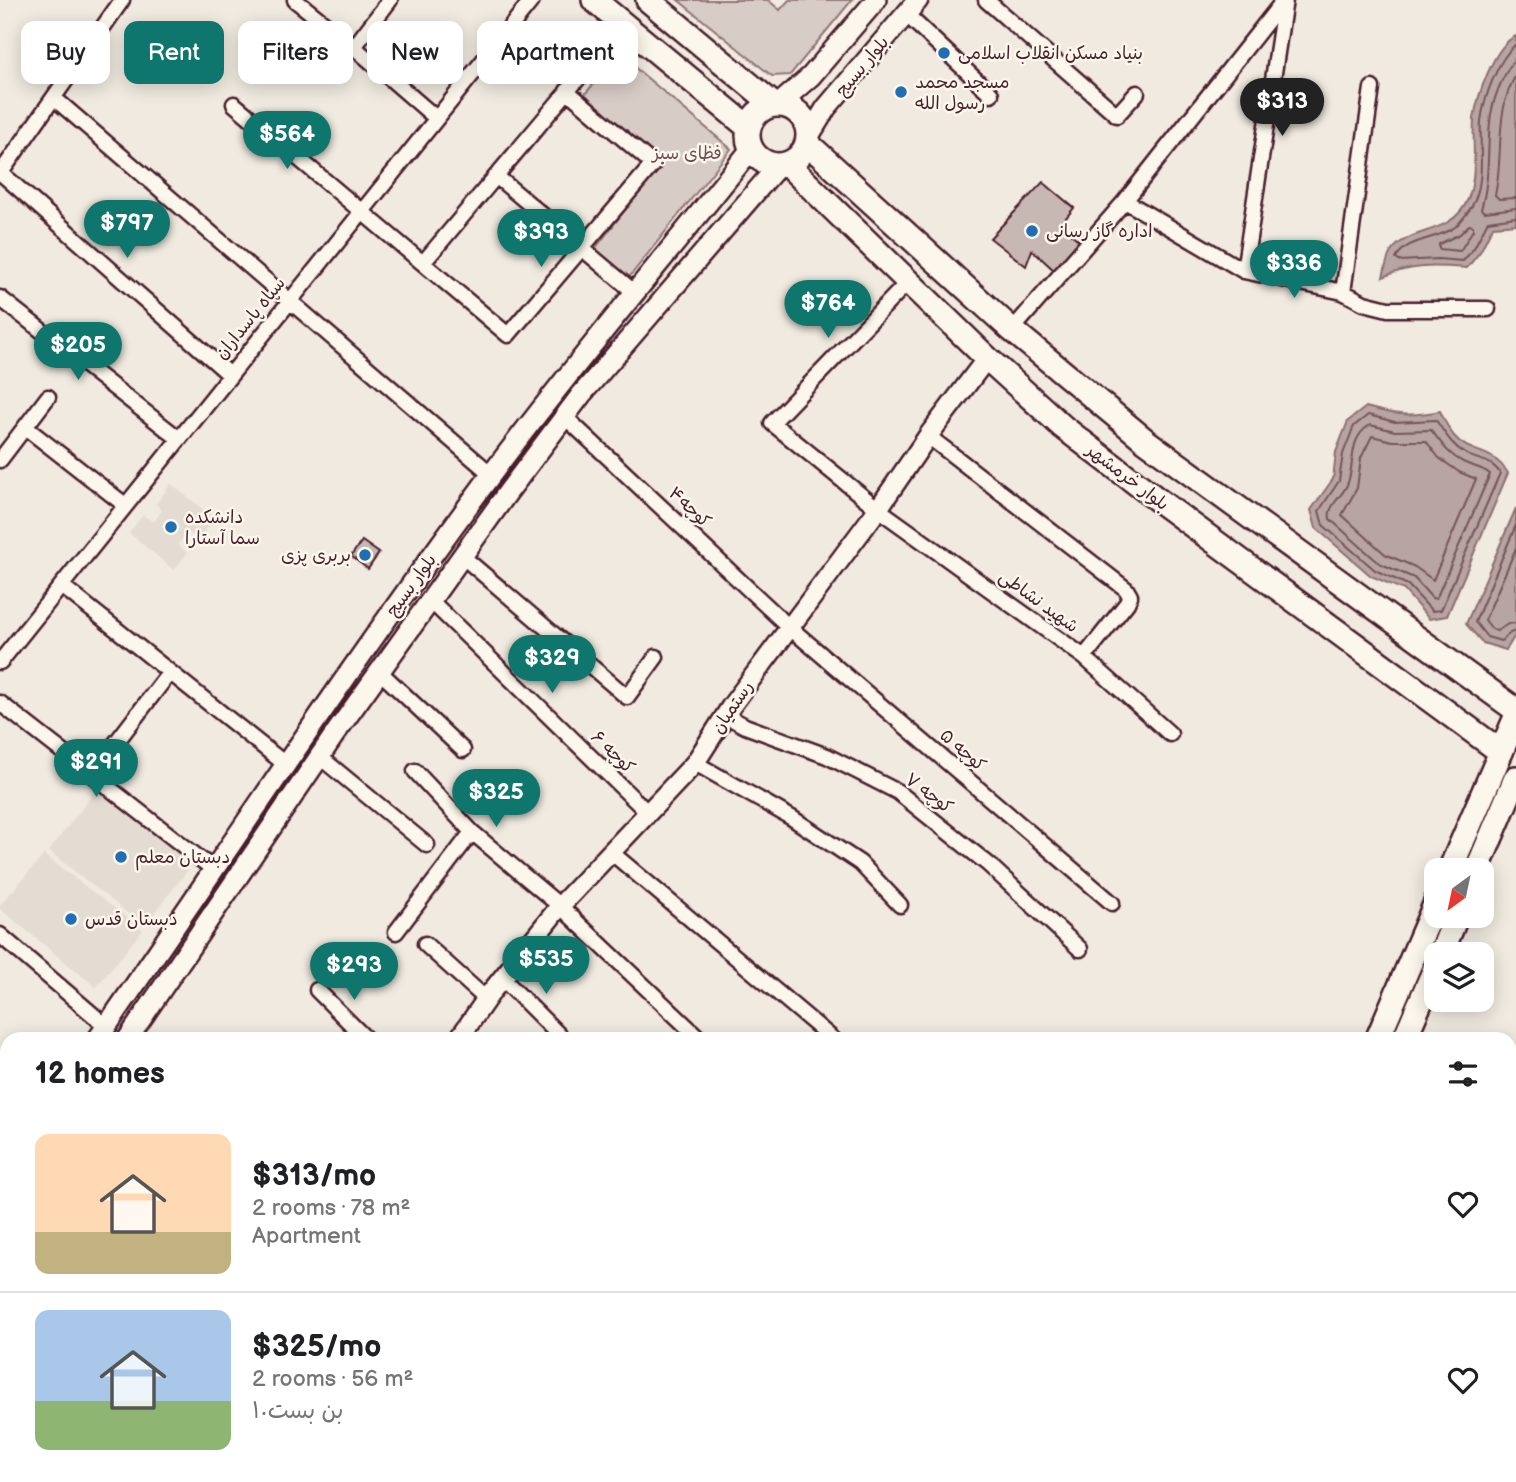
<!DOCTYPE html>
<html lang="en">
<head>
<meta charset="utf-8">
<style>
	body { margin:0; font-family:"Balsamiq Sans","Playpen Sans Arabic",sans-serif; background:#f2f2f2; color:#202124; height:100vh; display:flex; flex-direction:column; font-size:26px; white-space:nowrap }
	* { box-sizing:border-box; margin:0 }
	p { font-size:23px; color:#757577 }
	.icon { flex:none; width:38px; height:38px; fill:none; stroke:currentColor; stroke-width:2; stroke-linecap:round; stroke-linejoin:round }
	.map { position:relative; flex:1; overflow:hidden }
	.sheet { position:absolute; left:0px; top:1032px; width:1517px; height:450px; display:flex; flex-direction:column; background:#fff; border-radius:21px 21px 0 0; box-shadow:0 4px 18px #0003 }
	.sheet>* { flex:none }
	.hud { position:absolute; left:21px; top:21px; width:700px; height:63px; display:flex; gap:14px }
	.needle { width:46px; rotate:213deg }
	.controls { position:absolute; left:1424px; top:858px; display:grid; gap:14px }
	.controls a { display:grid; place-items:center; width:70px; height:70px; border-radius:14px; background:#fff; box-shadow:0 4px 18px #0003; font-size:35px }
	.price { position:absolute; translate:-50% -60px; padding:0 16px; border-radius:24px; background:#0f766e; color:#fff; font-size:23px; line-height:46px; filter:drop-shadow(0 2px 4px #0008) }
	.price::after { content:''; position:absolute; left:50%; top:42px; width:21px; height:16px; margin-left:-10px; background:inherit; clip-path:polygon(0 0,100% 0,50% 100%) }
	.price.current { background:#222; color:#fff }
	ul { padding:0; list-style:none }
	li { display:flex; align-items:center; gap:21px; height:175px; padding:0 35px }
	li+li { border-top:2px solid #e0e0e0 }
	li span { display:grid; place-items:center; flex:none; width:196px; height:140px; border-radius:14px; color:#555 }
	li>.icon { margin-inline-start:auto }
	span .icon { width:84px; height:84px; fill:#fffc; stroke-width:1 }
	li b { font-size:30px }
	h2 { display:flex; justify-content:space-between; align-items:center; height:84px; padding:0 35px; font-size:30px }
	.pill { padding:0 24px; border-radius:14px; background:#fff; box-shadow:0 4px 18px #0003; font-size:24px; line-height:63px }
	.pill.current { background:#0f766e; color:#fff }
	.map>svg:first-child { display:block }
	.built { fill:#e4dbd2 }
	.green { fill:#d8ccc6; stroke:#917678; stroke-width:2 }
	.water { fill:#b8a4a2; stroke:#8c6f72; stroke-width:2 }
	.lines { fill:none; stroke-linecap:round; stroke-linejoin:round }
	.shore { stroke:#76545b; stroke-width:2 }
	.stream { stroke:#8c6f72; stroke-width:4.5 }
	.building { fill:#c8b8b3; stroke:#4a1f2b; stroke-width:2 }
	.minor-casing { stroke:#4a1f2b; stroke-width:19 }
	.tertiary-casing { stroke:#4a1f2b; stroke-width:23 }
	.secondary-casing { stroke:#4a1f2b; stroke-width:24 }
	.primary-casing { stroke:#4a1f2b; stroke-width:28 }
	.trunk-casing { stroke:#4a1f2b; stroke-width:28 }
	.minor { stroke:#fbf7ec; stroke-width:14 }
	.tertiary { stroke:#fbf7ec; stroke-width:18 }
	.secondary { stroke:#fbf7ec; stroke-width:19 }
	.primary { stroke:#fbf7ec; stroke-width:23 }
	.trunk { stroke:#fbf7ec; stroke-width:23 }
	.poi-dot { fill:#1f6fb2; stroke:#fbf7ec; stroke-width:2.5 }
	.labels { text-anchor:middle; stroke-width:5; stroke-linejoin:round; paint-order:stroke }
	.poi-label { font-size:18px; fill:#4a1f2b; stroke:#fbf7ec; text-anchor:start }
	.street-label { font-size:18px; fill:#4a1f2b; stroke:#fbf7ec }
	.park-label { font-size:18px; fill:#6e4a52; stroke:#fbf7ec }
</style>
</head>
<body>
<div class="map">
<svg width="1516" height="1482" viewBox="0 0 1516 1482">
	<rect width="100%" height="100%" fill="#f0eae0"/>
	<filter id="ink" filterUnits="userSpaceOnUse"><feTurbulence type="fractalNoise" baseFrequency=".0143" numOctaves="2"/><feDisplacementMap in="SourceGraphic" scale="14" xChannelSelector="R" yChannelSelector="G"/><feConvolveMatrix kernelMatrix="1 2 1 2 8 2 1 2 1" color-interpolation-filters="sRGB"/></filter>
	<g filter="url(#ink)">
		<!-- built -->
		<path class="built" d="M171 484 215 519 199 539 188 532 178 545 187 553 174 570 129 533 143 515 154 522 162 510 156 504Z
			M97 789 194 862 144 926 49 851Z
			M44 855 143 930 96 987 0 909V905Z"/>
		<!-- green -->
		<path class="green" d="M678 0H768L780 10 789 0H852L790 75 772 76Z
			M619 54 731 149 627 280 595 249 658 167 585 94Z
			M7 1273V1475H165L160 1482H0V1283Z"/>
		<!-- water -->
		<path class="water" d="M1516 36V224L1493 226 1480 252 1467 268C1436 266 1411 264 1383 277 1385 269 1387 258 1391 252 1408 226 1452 237 1468 199 1478 174 1472 146 1474 119 1477 97 1494 45 1516 36Z
			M1366 407C1394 415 1411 417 1440 411 1444 419 1448 429 1454 436 1471 456 1490 446 1508 473L1447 616 1429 619 1404 590 1371 576 1316 528 1311 510 1333 479 1336 452 1348 421Z
			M1516 508V634L1506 650 1483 643 1466 624Z"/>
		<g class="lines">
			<!-- shore -->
			<path class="shore" d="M1516 44C1498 59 1484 97 1481 121 1479 147 1486 182 1472 206 1468 212 1461 222 1455 227 1438 240 1405 238 1396 259L1399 261 1438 259 1463 261 1474 248 1488 221 1516 217
				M1516 57C1503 75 1492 99 1490 122 1487 152 1490 180 1481 209L1485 212 1516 208
				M1516 75C1494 111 1504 156 1495 195L1499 199 1516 198
				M1469 225 1473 226V230L1460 251 1439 249V244L1460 234Z
				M1368 415 1395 422 1436 420C1445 433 1451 445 1466 454 1478 461 1491 459 1500 473L1441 610 1432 611 1408 585 1375 570 1323 525 1319 511 1339 481 1343 454 1354 426Z
				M1370 425 1395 431 1431 430C1441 442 1448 455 1463 462 1473 467 1481 467 1490 474L1436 599 1432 598 1414 578 1379 563 1330 519C1327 506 1342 497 1347 485 1356 464 1347 439 1370 425Z
				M1372 436 1392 441H1426L1439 458 1459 472 1476 479 1433 580 1415 567 1385 554 1342 515 1357 488 1361 458Z
				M1516 525 1475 622 1487 637 1501 641 1510 633 1516 631
				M1516 548 1485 620 1492 629 1497 631 1508 624 1516 623"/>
			<!-- stream -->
			<path class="stream" d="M1510 1322 1516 1316
				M1160 1482 1166 1480
				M1257 1482 1264 1475"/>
		</g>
		<!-- building -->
		<path class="building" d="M1043 182 1074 208 1060 225 1081 242 1055 271 1032 250 1026 266 990 238Z
			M362 541 379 553 368 569 351 556Z
			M1510 1255 1516 1260V1277L1510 1284Z"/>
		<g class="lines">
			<!-- minor casing -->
			<g class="minor-casing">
				<path id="minor" d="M295 0 354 47
					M390 0 354 47 436 118
					M986 0 1117 115 1137 93
					M906 14 991 94
					M54 98 491 474
					M234 104 508 335 653 164 567 91
					M1 173 229 374
					M0 174 122 0
					M496 176 634 292
					M1125 201 1244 271 1343 292 1364 303 1388 309H1488
					M423 263 624 24
					M1244 271 1285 0
					M908 282 772 423 878 509 1084 657 1170 734
					M1343 292 1372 88
					M0 298 178 438
					M1012 330 1125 201 1284 0
					M564 416 789 627 1112 903
					M25 427 125 505
					M928 436 1126 589 1130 596 1127 603 1084 657
					M0 460 48 397
					M462 556 627 697 656 657
					M62 586 285 764
					M431 601 648 813
					M0 662 532 0
					M380 672 463 750
					M0 703 213 869
					M725 715 745 726 827 756 898 792 988 864 1080 949
					M320 757 427 845
					M695 763 792 818 860 863 900 905
					M415 771 472 832 560 906 701 1040
					M92 774 170 672
					M612 853 834 1040
					M396 932 472 832
					M0 935 106 1026
					M425 944 486 999
					M502 978 564 1040
					M317 990 367 1040
					M250 1475 258 1482
					M407 1475 416 1482
					M526 1475 532 1482
					M676 1475 681 1482
					M822 1475 827 1482"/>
			</g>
			<!-- tertiary casing -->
			<g class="tertiary-casing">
				<path id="tertiary" d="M458 1040 492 991 560 906 695 763 732 705 878 509 928 436 987 358
					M179 1482 184 1475"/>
			</g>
			<!-- secondary casing -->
			<g class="secondary-casing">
				<path id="secondary" d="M779 104 811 76 876 0
					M809 136 826 108 918 0
					M97 1040C228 851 354 659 491 475 574 363 665 258 751 149
					M127 1040 337 731 508 492 581 395 778 166
					M0 1178 7 1168
					M0 1223 7 1213"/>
			</g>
			<!-- primary casing -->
			<g class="primary-casing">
				<path id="primary" d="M594 0 748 127
					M648 0 774 105
					M748 135a30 30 0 1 1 60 0a30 30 0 1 1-60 0Z
					M808 144 1012 330 1146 441 1516 710
					M787 164 987 358 1063 427 1158 500 1501 752"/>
			</g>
			<!-- trunk casing -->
			<g class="trunk-casing">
				<path id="trunk" d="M1450 870 1516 717
					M1477 870 1516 778
					M1441 954 1457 915
					M1377 1040 1437 900
					M1404 1040 1437 964
					M1186 1482 1189 1475
					M1215 1482 1218 1475"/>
			</g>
			<!-- minor -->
			<use href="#minor" class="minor"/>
			<!-- tertiary -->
			<use href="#tertiary" class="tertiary"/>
			<!-- secondary -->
			<use href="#secondary" class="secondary"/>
			<!-- primary -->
			<use href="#primary" class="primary"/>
			<!-- trunk -->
			<use href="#trunk" class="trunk"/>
		</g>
	</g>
	<!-- markers -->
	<g class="poi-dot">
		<circle cx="944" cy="53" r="7"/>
		<circle cx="901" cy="92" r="7"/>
		<circle cx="1032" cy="231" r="7"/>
		<circle cx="171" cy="527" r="7"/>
		<circle cx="365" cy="555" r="7"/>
		<circle cx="121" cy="857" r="7"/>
		<circle cx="71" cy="919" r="7"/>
	</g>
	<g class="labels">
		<!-- poi labels -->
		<g class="poi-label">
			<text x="958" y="59">بنیاد مسکن انقلاب اسلامی</text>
			<text x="915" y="88">مسجد محمد<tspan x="915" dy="21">رسول الله</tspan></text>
			<text x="1046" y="237">اداره گاز رسانی</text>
			<text x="185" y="523">دانشکده<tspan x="185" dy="21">سما آستارا</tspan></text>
			<text x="351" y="561" text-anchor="end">بربری پزی</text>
			<text x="135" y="863">دبستان معلم</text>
			<text x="85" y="925">دبستان قدس</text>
		</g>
		<!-- street labels -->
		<g class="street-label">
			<text transform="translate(862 66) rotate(-50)" y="6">بلوار بسیج</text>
			<text transform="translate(250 318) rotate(-51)" y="6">سپاه پاسداران</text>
			<text transform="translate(1128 477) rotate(37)" y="6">بلوار خرمشهر</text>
			<text transform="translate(690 507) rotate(43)" y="6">کوچه۴</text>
			<text transform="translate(411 585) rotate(-54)" y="6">بلوار بسیج</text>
			<text transform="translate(1039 601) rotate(36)" y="6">شهید نشاطی</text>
			<text transform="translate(732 707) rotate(-56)" y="6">رستمیان</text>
			<text transform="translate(963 750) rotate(41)" y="6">کوچه ۵</text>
			<text transform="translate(613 752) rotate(44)" y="6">کوچه ۶</text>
			<text transform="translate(929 793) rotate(37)" y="6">کوچه ۷</text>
		</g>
		<!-- park labels -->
		<g class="park-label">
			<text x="687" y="159">فظای سبز</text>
		</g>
	</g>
</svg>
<div class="controls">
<a><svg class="needle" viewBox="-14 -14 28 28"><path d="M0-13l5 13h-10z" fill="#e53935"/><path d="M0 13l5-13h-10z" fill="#757577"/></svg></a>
<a><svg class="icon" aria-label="layers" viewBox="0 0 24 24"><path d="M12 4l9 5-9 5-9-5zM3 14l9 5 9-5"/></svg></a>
</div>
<b class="price current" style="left:1282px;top:138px">$313</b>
<b class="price" style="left:287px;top:171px">$564</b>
<b class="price" style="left:127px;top:260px">$797</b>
<b class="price" style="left:541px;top:269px">$393</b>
<b class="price" style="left:1294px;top:300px">$336</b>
<b class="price" style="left:828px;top:340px">$764</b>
<b class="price" style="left:78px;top:382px">$205</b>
<b class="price" style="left:552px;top:695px">$329</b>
<b class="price" style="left:96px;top:799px">$291</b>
<b class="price" style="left:496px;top:829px">$325</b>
<b class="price" style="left:546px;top:996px">$535</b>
<b class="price" style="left:354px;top:1002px">$293</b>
<div class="hud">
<a class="pill">Buy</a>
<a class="pill current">Rent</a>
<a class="pill">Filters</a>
<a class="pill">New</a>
<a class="pill">Apartment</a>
</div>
<section class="sheet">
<h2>12 homes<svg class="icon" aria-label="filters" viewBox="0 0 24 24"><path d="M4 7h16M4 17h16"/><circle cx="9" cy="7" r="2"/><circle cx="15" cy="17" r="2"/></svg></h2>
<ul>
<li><span style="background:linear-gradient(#ffd9b3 70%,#c2b280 0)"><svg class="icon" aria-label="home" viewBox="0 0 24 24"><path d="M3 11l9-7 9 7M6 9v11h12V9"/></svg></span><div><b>$313/mo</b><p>2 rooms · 78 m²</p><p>Apartment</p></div><svg class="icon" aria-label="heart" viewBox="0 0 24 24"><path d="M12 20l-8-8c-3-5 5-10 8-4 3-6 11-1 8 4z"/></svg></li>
<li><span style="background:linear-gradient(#a9c7e8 65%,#8fb573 0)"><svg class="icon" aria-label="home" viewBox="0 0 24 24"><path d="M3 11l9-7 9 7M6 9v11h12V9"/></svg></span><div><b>$325/mo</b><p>2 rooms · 56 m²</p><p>بن بست۱۰</p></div><svg class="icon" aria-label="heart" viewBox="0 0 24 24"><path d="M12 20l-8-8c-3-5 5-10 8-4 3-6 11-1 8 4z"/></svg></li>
</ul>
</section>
</div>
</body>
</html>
